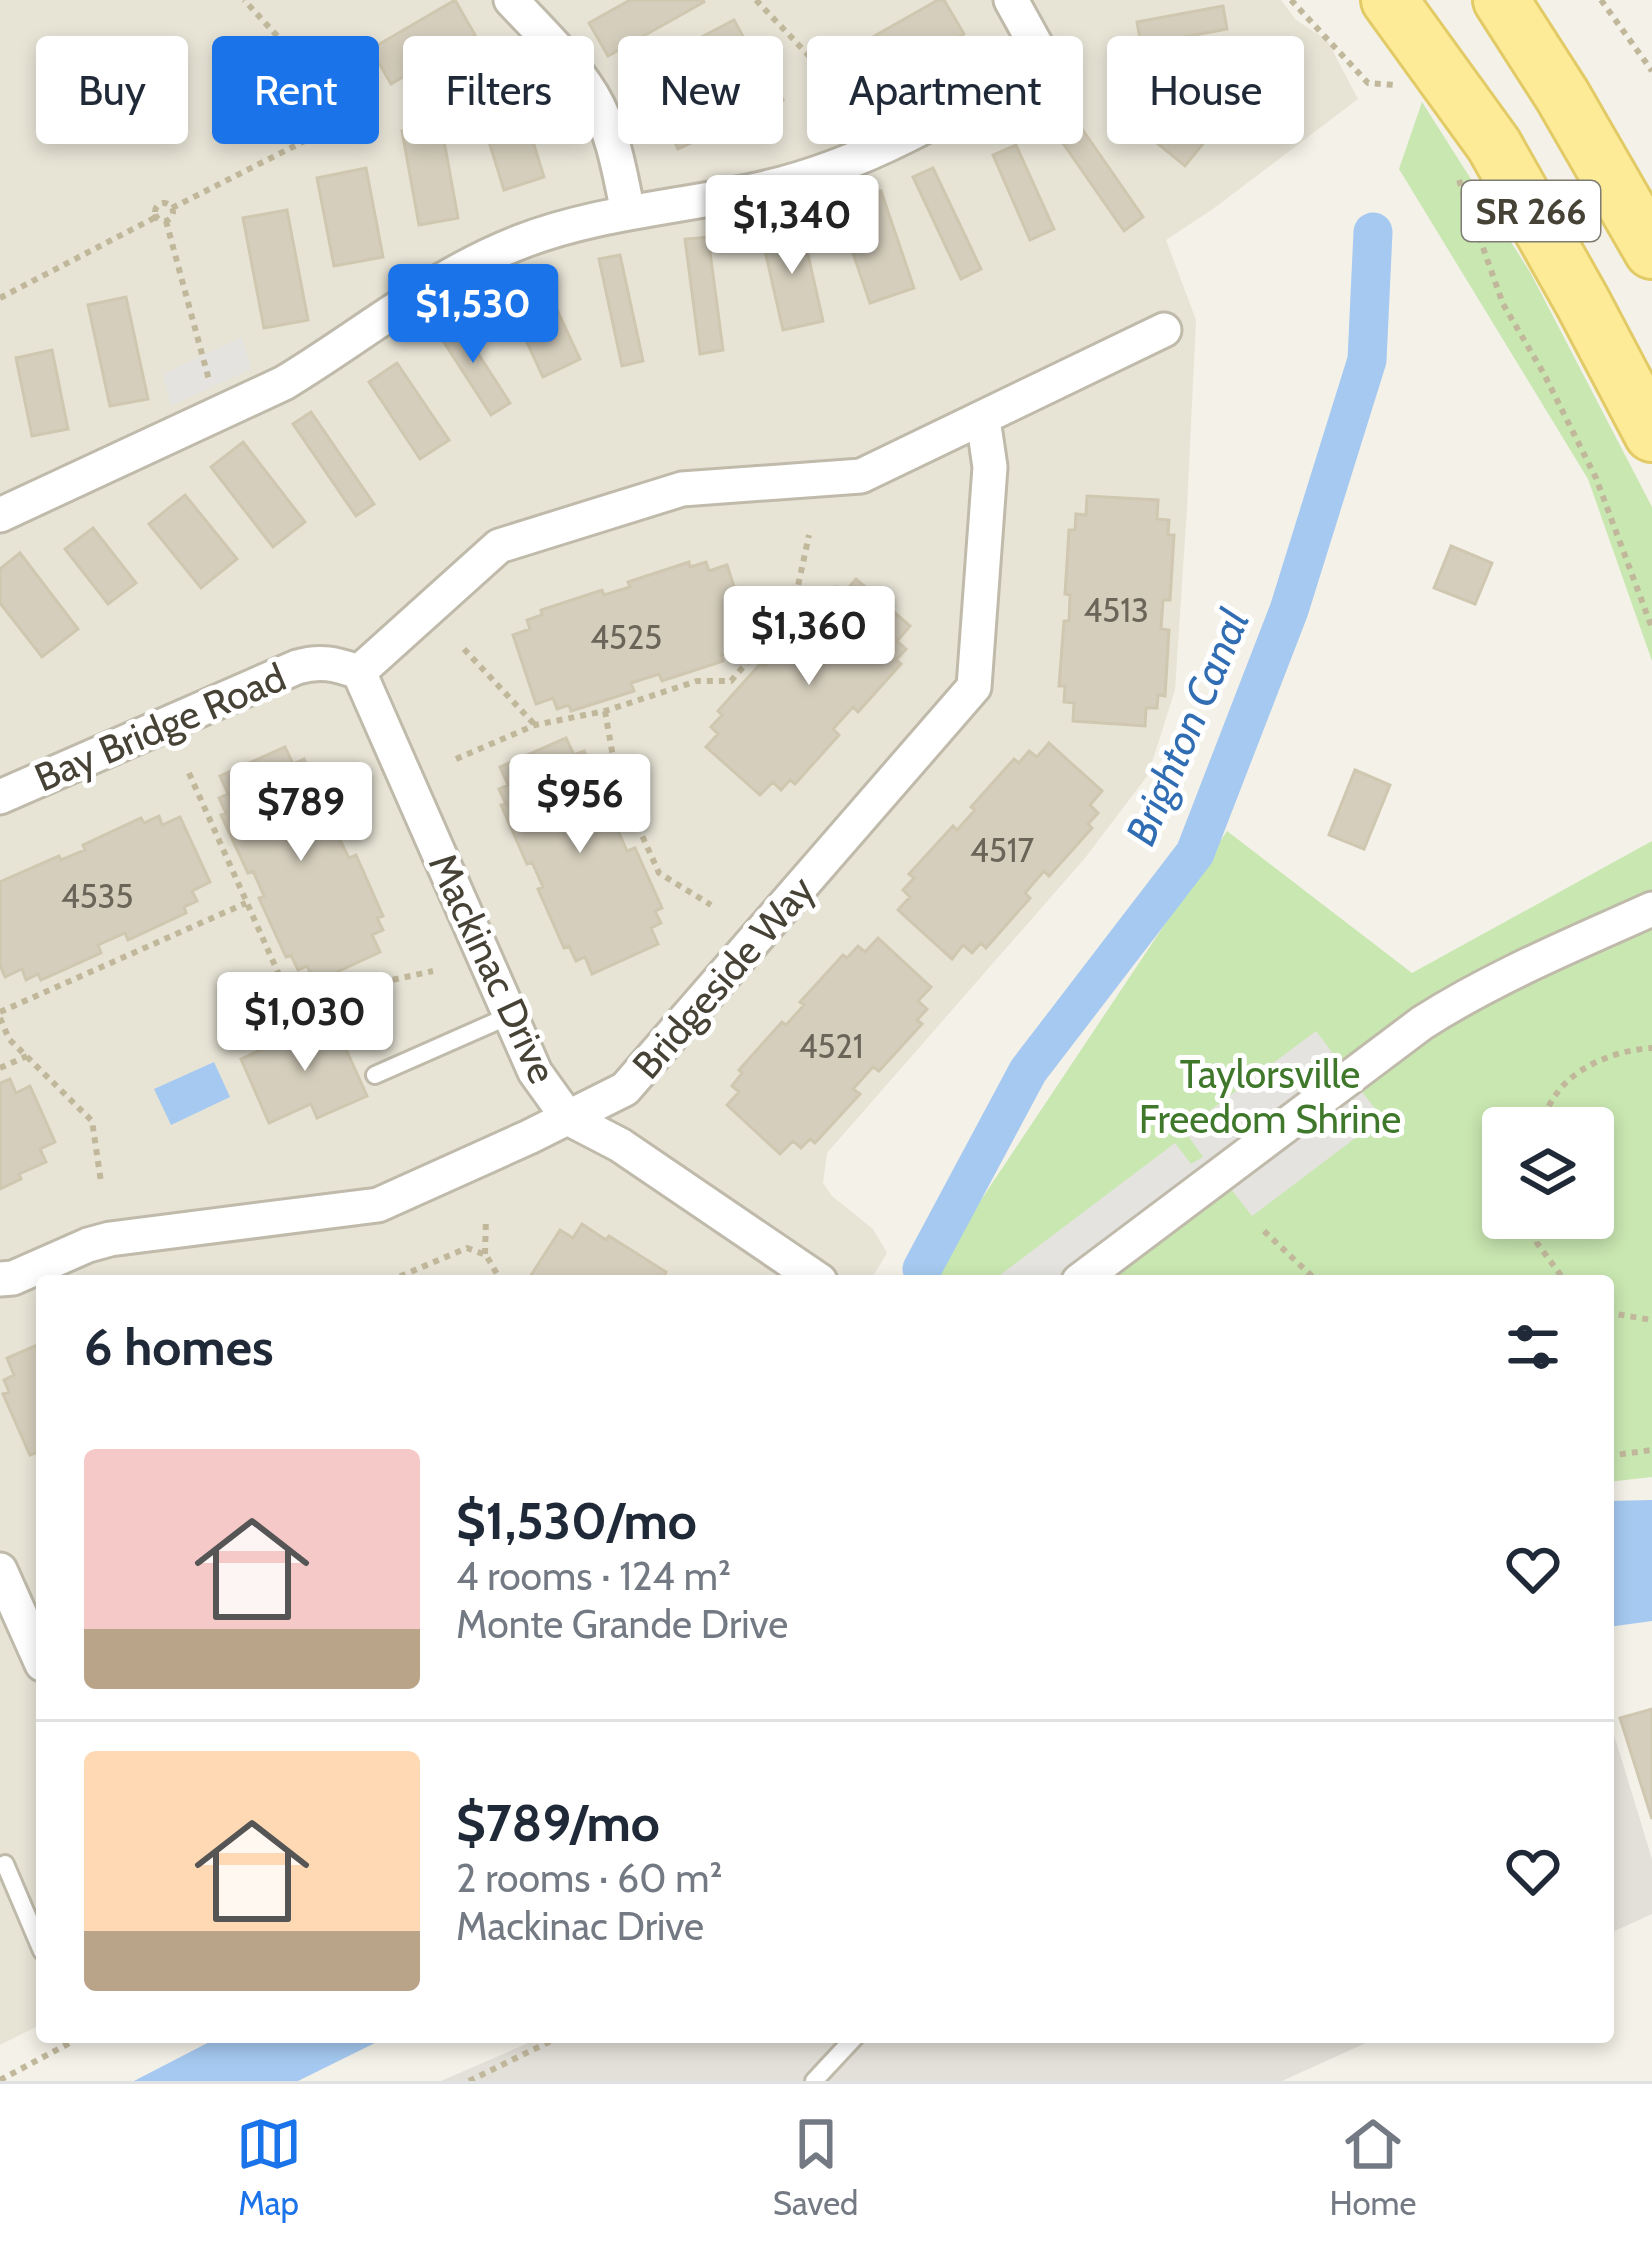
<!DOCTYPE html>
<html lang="en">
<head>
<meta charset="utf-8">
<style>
	body { margin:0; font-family:Cabin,sans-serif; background:#f2f2f3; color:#1f2937; height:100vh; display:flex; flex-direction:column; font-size:45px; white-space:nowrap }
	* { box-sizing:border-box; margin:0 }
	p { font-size:39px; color:#747a83 }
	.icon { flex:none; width:66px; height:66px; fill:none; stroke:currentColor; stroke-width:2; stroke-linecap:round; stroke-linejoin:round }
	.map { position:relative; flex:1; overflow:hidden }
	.sheet { position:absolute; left:36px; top:1275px; width:1578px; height:768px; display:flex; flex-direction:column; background:#fff; border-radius:12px; box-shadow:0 6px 18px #0003 }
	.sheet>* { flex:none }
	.hud { position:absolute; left:36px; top:36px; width:1581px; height:108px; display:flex; gap:24px }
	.fabs { position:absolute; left:1482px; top:1107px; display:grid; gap:24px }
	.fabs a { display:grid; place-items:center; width:132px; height:132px; border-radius:12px; background:#fff; box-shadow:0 6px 18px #0003; font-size:60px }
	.price { position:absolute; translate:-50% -102px; padding:0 27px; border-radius:12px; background:#fff; color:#222; font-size:39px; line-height:78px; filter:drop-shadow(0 3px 6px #0008) }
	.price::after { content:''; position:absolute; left:50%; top:72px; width:36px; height:27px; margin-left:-18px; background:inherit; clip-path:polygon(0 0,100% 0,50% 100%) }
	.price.selected { background:#1a73e8; color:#fff }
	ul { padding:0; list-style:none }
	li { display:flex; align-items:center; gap:36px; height:300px; padding:0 48px }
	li+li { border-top:3px solid #e0e1e3 }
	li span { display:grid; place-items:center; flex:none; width:336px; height:240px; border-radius:12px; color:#555 }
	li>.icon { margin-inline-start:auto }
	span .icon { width:144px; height:144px; fill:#fffc; stroke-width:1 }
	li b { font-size:51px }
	h2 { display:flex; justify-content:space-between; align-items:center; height:144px; padding:0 48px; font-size:51px }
	.pill { padding:0 42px; border-radius:12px; background:#fff; box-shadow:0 6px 18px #0003; font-size:42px; line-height:108px }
	.pill.selected { background:#1a73e8; color:#fff }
	.menu { display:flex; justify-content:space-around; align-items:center; height:168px; border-top:3px solid #e0e1e3; background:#fff; font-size:33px; color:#747a83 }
	.menu a { display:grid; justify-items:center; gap:6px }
	.menu .selected { color:#1a73e8 }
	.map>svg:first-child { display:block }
	.residential { fill:#e7e4d6 }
	.industrial { fill:#e3e0d9 }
	.green { fill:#c9e7b1; fill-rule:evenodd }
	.parking { fill:#e5e3df }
	.water { fill:#a5c9f0 }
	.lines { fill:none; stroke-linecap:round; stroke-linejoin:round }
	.canal { stroke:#a5c9f0; stroke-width:39 }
	.building { fill:#d5cebd; stroke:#d0c7b0; stroke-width:3 }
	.service-casing { stroke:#bfbaaa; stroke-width:22 }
	.minor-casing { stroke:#bfbaaa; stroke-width:39 }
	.primary-casing { stroke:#e2cb67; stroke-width:60 }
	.path { stroke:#c1b89c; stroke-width:6; stroke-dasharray:6 6; stroke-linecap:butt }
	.service { stroke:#fff; stroke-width:16 }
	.minor { stroke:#fff; stroke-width:33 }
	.primary { stroke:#fdeb97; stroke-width:54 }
	.labels { text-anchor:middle; stroke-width:10; stroke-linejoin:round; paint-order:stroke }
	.number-label { font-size:33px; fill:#6a6558 }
	.shield { fill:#fff; stroke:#7e7b72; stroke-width:3 }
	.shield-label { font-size:36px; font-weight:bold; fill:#474236 }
	.street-label { font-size:39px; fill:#474236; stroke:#fff }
	.park-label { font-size:39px; fill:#3f782a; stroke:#fff }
	.water-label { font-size:42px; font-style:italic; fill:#306db2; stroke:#fff }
</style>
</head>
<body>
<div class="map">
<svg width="1652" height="2081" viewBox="0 0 1652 2081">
	<rect width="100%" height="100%" fill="#f4f1e8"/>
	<!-- residential -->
	<path class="residential" d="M0 0H1281L1296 20 1327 40 1358 99 1213 209 1166 240 1196 320 1187 508 1175 690 1148 775 1085 858 827 1153 823 1183 832 1196 873 1229 887 1253 870 1281H42V2024L0 2045Z"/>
	<!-- industrial -->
	<path class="industrial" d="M1608 1715 1652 1859V1914L1608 1934Z
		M542 2037H1379L1282 2081H441Z"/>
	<!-- green -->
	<path class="green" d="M1422 102 1530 272 1652 507V661L1588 479 1399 169Z
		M1227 831 1412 973 1652 841V1477L1608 1482V1281H936L969 1218ZM1503 1128H1593V1218H1503Z"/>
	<!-- parking -->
	<path class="parking" d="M242 337 251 369 171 406 163 374Z
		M1316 1031 1382 1118 1252 1216 1231 1189 1108 1281H992L1175 1143 1191 1164 1203 1157 1184 1130Z"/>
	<!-- water -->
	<path class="water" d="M214 1062 230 1097 171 1125 154 1089Z
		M1652 1500V1621L1608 1627V1501Z
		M219 2037H387L298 2081H134Z"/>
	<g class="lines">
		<!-- canal -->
		<path class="canal" d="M922 1269 1028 1071 1195 853 1289 610 1367 360 1373 232"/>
	</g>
	<!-- building -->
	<path class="building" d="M455 0 475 35 391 84 371 49Z
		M630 0H703L704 2 608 56 589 23Z
		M938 0H944L964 34 876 84 855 47Z
		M1223 6 1227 29 1141 45 1137 22Z
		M734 20 745 40 648 92 637 71Z
		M503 38 512 56 483 70 474 51Z
		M512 74 544 177 504 190 472 87Z
		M1137 76 1210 135 1185 166 1112 106Z
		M774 81 783 100 678 149 669 129Z
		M441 124 458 218 419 225 402 131Z
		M1080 126 1143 217 1124 231 1060 139Z
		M1016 145 1054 229 1030 240 993 155Z
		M366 168 383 257 334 266 317 178Z
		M933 168 981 269 961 279 913 177Z
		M881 191 914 288 870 303 837 206Z
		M287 210 308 320 264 328 243 218Z
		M801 224 823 321 783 330 761 233Z
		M708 237 723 350 700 354 685 239Z
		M620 255 643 361 622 366 599 259Z
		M543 280 580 359 543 377 506 297Z
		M126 297 148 399 110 406 88 305Z
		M455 318 510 403 491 415 436 330Z
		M52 350 68 429 32 436 16 358Z
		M397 363 449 440 420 459 369 382Z
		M311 412 374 504 356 516 293 424Z
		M243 442 305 522 273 547 211 467Z
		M185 495 237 559 201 588 149 524Z
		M1087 496 1158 500 1157 519 1169 520 1168 535H1174L1170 600H1163L1161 629 1169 630 1165 696 1158 695 1157 708H1146L1145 726 1073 721 1074 703 1064 702 1065 686H1059L1064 621H1069L1070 595 1065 594 1069 530H1075L1076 514 1086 515Z
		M93 528 136 583 108 604 65 549Z
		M1451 546 1492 563 1475 604 1434 588Z
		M20 553 78 629 42 657 0 603V569Z
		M689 562 690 567 706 562 709 571 727 565 749 633 731 639 735 650 721 655 723 661 662 681 659 674 631 683 634 691 571 711 569 705 557 709 553 698 536 704 513 635 530 629 527 620 542 615 541 610 602 590 604 595 630 587 628 582Z
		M856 579 910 626 897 641 906 649 896 660 901 664 858 712 853 707 833 729 839 735 795 784 790 780 781 790 773 782 760 795 706 747 718 734 711 727 722 715 718 711 761 663 765 666 782 647 779 643 821 595 826 599 836 587 844 593Z
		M566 738 574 755 584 751 590 764 596 762 622 821 615 824 627 851 635 848 662 908 655 911 661 923 651 928 658 944 592 974 585 957 576 961 569 946 564 948 538 889 543 887 532 862 527 864 501 805 506 804 499 789 508 785 500 767Z
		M1049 743 1102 791 1090 805 1098 813 1088 824 1092 828 1049 876 1044 871 1025 893 1030 898 986 948 981 943 972 953 963 945 952 959 898 910 910 897 903 890 914 878 909 874 953 826 957 830 975 810 971 807 1014 759 1019 763 1029 751 1037 757Z
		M285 747 293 764 304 759 310 773 316 770 343 829 336 832 349 858 356 855 383 916 377 918 383 930 372 935 380 952 315 982 307 966 298 970 291 955 286 957 259 898 264 896 253 871 248 873 221 815 226 813 219 798 228 794 220 776Z
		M1355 770 1390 785 1364 849 1329 835Z
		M159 816 162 825 180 817 210 882 192 891 197 901 184 907 186 913 128 940 125 933 98 945 101 953 41 980 38 974 26 980 22 969 5 977 0 965V882L59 856 61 860 85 850 83 845 141 818 144 823Z
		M878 938 931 987 918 1001 927 1009 917 1020 922 1024 879 1071 873 1067 853 1089 860 1094 815 1143 810 1139 801 1148 793 1141 780 1154 727 1105 739 1092 732 1086 742 1073 739 1070 782 1022 786 1025 804 1005 800 1002 843 955 847 958 858 946 865 952Z
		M332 1018 367 1096 317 1118 311 1104 269 1123 241 1059Z
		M10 1079 16 1093 30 1086 55 1142 40 1149 46 1162 19 1174 21 1179 0 1189V1083Z
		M582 1224 606 1240 609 1236 666 1272 664 1276 671 1281 528 1280 560 1230 573 1238Z
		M42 1343V1461L38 1452 30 1455 3 1394 9 1392 4 1380 14 1375 7 1358Z
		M1652 1709V1819L1620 1718Z"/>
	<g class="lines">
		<!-- service casing -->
		<g class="service-casing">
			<path id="service" d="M375 1075 511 1015
				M5 1864 42 1951
				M814 2081 855 2037"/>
		</g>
		<!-- minor casing -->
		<g class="minor-casing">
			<path id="minor" d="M511 0C539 30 570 59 592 95 613 130 620 173 628 213
				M0 515 284 383C362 336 434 275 520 242 597 212 681 207 761 189 862 167 956 111 1043 58L1011 0
				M359 672 535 1072 568 1118 620 1145 820 1281
				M0 797 297 667C321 660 335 664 359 672L499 546 682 489 861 476 1164 330
				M0 1279 13 1278 88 1245 110 1239 378 1205 529 1137 625 1089 974 687 990 467 983 419
				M1079 1281 1422 1023C1494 977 1574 944 1652 909
				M0 1570 42 1664"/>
		</g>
		<!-- primary casing -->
		<g class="primary-casing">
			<path id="primary" d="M1389 0 1494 145 1583 303 1652 434
				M1501 0 1562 95 1652 251"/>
		</g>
		<!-- path -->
		<path class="path" d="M756 0 869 119
			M1291 0 1368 83 1395 85
			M1601 0 1652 71
			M1459 180 1503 304 1544 374 1596 478 1652 628
			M155 212a9 9 0 1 1 18 0a9 9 0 1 1-18 0Z
			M172 208 352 117 244 0
			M166 221 209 380
			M0 298 156 217
			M464 649 535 725
			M605 711 617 780 659 873 711 905
			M456 759 535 725 605 711 697 681H731L793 609 809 535
			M189 773 280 977C287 992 293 999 310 998L433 971
			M0 1012 246 903
			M0 1018 9 1039 92 1121 101 1182
			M0 1068 27 1056
			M1539 1128C1544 1117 1549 1103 1557 1093 1577 1065 1618 1050 1652 1048
			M1532 1218 1537 1243 1565 1281
			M1264 1231 1317 1281
			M485 1254 486 1218
			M389 1281 467 1248 486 1255 501 1281
			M1608 1309 1616 1314 1652 1320
			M1608 1456 1652 1450
			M0 2080 81 2037
			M469 2081 559 2037"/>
		<!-- service -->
		<use href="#service" class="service"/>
		<!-- minor -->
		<use href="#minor" class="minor"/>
		<!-- primary -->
		<use href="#primary" class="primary"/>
	</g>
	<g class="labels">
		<!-- number labels -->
		<g class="number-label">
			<text x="1116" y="622">4513</text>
			<text x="626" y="649">4525</text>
			<text x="1002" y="862">4517</text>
			<text x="97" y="908">4535</text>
			<text x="831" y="1058">4521</text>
		</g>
		<!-- shield labels -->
		<rect class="shield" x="1462" y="181" width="138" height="60" rx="9"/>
		<g class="shield-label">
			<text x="1531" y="224">SR 266</text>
		</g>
		<!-- street labels -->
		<g class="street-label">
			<text transform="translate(160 727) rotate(-23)" y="14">Bay Bridge Road</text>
			<text transform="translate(493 968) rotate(65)" y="14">Mackinac Drive</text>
			<text transform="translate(723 977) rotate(-49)" y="14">Bridgeside Way</text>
		</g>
		<!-- park labels -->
		<g class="park-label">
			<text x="1270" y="1088">Taylorsville<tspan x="1270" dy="45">Freedom Shrine</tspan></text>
		</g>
		<!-- water labels -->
		<g class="water-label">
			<text transform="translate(1187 727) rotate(-67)" y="15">Brighton Canal</text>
		</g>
	</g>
</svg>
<div class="fabs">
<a><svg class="icon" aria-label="layers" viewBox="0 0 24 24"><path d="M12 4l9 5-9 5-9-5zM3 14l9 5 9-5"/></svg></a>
</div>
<b class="price" style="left:792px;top:277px">$1,340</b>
<b class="price selected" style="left:473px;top:366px">$1,530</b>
<b class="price" style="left:809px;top:688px">$1,360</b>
<b class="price" style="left:580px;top:856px">$956</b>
<b class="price" style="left:301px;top:864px">$789</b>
<b class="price" style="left:305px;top:1074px">$1,030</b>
<div class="hud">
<a class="pill">Buy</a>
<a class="pill selected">Rent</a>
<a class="pill">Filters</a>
<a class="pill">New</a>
<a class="pill">Apartment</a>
<a class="pill">House</a>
</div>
<section class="sheet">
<h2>6 homes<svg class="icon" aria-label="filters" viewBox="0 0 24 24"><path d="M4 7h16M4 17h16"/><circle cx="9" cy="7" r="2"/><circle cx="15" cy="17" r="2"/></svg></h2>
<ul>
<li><span style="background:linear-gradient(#f6c9c9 75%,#b9a48a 0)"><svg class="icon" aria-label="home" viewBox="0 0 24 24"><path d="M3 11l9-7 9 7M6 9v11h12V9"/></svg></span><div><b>$1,530/mo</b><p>4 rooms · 124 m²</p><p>Monte Grande Drive</p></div><svg class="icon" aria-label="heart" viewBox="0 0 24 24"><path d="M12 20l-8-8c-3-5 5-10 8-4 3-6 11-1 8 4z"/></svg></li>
<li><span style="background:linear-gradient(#ffd9b3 75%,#b9a48a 0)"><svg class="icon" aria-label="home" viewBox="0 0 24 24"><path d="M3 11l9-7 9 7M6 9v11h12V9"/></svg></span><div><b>$789/mo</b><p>2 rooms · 60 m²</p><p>Mackinac Drive</p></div><svg class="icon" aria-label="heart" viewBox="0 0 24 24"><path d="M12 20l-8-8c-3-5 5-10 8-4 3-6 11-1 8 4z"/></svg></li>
</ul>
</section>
</div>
<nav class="menu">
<a class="selected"><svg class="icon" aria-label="map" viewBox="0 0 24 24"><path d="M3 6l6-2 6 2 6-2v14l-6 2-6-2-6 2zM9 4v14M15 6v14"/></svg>Map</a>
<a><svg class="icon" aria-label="saved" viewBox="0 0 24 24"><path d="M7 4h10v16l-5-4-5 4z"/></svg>Saved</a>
<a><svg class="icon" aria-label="home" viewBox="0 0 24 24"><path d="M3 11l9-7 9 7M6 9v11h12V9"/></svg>Home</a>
</nav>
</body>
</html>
